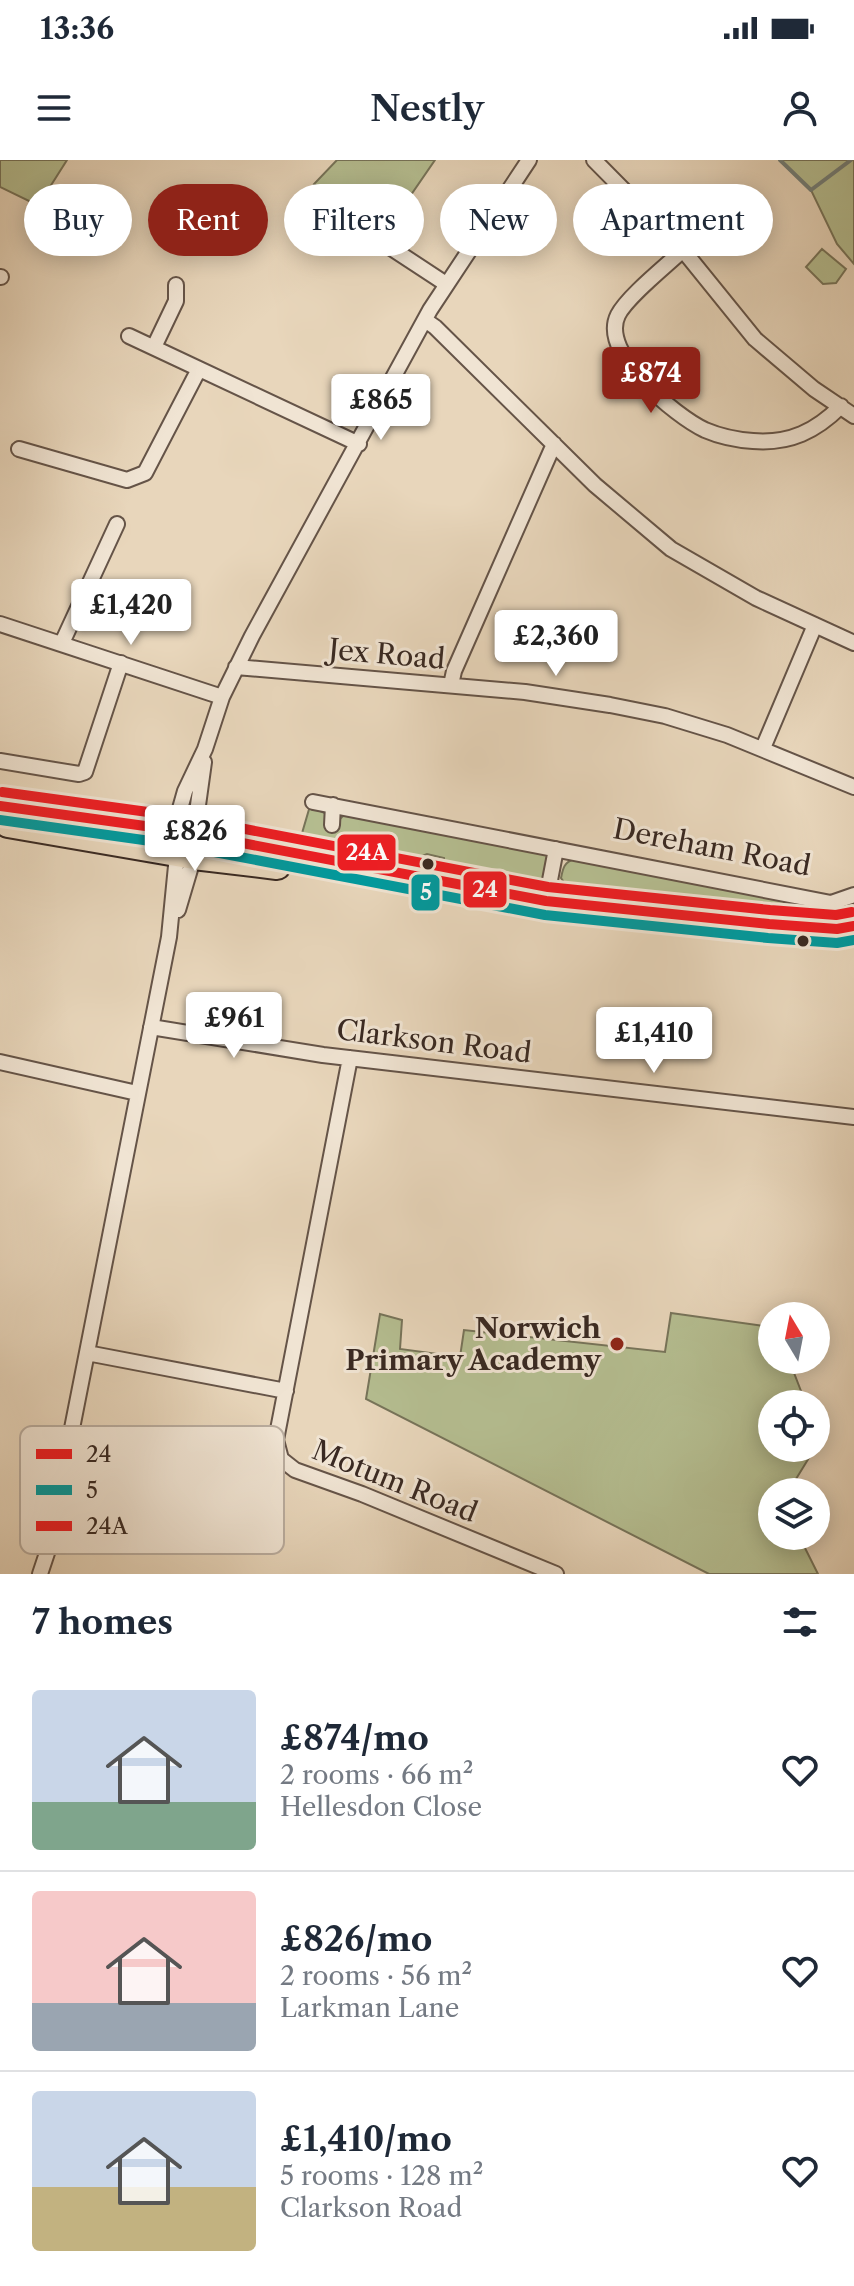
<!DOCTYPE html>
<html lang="en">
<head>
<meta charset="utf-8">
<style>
	body { margin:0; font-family:"Libre Caslon Text",serif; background:#f6f6f7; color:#1f2937; height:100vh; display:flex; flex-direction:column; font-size:30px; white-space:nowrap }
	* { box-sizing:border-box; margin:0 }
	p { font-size:26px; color:#747a83 }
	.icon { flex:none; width:44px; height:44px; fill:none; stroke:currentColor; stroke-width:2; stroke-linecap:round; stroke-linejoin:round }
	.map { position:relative; height:1414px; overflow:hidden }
	.drawer { display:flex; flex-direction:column; background:#fff; flex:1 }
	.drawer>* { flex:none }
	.hud { position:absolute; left:24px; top:24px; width:806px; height:72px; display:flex; gap:16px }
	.needle { width:52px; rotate:350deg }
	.buttons { position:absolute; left:758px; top:1142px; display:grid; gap:16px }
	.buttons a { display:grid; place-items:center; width:72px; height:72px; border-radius:50%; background:#fff; box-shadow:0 4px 20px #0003; font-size:40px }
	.price { position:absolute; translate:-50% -68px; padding:0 18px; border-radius:8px; background:#fff; color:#222; font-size:26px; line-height:52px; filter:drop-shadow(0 2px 4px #0008) }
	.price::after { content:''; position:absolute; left:50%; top:48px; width:24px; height:18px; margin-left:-12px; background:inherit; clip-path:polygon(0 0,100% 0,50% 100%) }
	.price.active { background:#8f2418; color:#fff }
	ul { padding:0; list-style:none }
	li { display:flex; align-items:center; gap:24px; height:200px; padding:0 32px }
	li+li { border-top:2px solid #e0e1e3 }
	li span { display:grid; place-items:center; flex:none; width:224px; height:160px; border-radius:8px; color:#555 }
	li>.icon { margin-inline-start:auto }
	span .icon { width:96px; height:96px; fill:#fffc; stroke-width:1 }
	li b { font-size:34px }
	h2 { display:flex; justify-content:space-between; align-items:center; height:96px; padding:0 32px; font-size:34px }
	.tag { padding:0 28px; border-radius:36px; background:#fff; box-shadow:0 4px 20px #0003; font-size:28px; line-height:72px }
	.tag.active { background:#8f2418; color:#fff }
	.status { display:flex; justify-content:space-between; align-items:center; height:56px; padding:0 40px; background:#fff; direction:ltr }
	.status svg { height:22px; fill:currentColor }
	header { display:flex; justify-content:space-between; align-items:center; height:104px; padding:0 32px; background:#fff; font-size:36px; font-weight:600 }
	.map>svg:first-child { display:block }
	.green { fill:#b5be91; stroke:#77745a; stroke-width:2 }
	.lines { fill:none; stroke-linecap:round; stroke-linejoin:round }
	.stream { stroke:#727f7a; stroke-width:4 }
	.street-casing { stroke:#655448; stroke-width:18 }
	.highway-casing { stroke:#392922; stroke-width:30 }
	.street { stroke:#f0e4d3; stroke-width:14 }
	.highway { stroke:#e8d6bb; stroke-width:26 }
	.bus-1-casing { stroke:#f0e4d3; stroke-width:16 }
	.bus-2-casing { stroke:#f0e4d3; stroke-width:16 }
	.bus-3-casing { stroke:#f0e4d3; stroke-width:16 }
	.bus-1 { stroke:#ee1d23; stroke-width:10 }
	.bus-2 { stroke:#009a9e; stroke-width:10 }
	.bus-3 { stroke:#ee1d23; stroke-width:10 }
	.bus-dot { fill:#392922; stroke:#f0e4d3; stroke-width:3 }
	.poi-dot { fill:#8f2418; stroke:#f0e4d3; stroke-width:3 }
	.labels { text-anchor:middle; stroke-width:6; stroke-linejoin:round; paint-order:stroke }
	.street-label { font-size:28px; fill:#392922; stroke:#f0e4d3 }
	.poi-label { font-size:28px; font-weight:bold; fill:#392922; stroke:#f0e4d3; text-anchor:end }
	.key { fill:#f0e4d3; stroke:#b9ac9e; stroke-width:2 }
	.key-label { font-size:22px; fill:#392922 }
	.line-badge { stroke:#f0e4d3; stroke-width:3 }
	.badge-label { font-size:22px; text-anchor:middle; font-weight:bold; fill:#fff }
</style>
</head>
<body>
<div class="status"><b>13:36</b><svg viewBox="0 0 49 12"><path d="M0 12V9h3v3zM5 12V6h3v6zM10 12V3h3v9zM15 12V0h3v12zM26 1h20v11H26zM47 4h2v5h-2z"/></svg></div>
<header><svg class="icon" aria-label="menu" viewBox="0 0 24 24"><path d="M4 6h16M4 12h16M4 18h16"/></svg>Nestly<svg class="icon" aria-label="person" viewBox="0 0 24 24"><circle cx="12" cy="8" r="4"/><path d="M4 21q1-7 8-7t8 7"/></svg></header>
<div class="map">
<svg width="854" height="1414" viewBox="0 0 854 1414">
	<rect width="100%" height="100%" fill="#e8d6bb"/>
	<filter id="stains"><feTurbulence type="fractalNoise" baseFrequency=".0025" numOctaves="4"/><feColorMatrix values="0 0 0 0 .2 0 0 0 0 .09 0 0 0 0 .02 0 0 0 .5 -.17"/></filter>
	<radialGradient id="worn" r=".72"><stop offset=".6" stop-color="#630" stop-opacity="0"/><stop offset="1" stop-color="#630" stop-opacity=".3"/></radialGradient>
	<!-- green -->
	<path class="green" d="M0 0H67L41 41 31 42 0 27Z
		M337 0H435L384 74 314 24Z
		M780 0H854V104L837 84 811 30Z
		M822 89 846 109 836 123 823 124 806 107Z
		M310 646 339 660 346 653 540 692 549 697 547 719 541 726H534L444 703V698L427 694 420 697 334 681 300 680Z
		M575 699 832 748 854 742V757L571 732 561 718C563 708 564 702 575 699Z
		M671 1153 772 1167V1200H789L806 1244H772V1288H815L788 1332H772V1376H799L818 1414H709L366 1239 380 1154 402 1160 400 1189 460 1197 464 1170 665 1192Z"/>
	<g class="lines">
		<!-- stream -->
		<path class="stream" d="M780 0 811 30 851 0"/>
		<!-- street casing -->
		<g class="street-casing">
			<path id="street" d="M594 0 683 90 755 179 814 229 854 256
				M344 57 446 124
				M351 82 360 69
				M683 90C666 106 627 137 618 155 599 193 675 256 705 270 719 276 738 280 753 281 790 284 816 271 841 246
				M0 117H1
				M425 160 435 167 595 325 671 389 756 438 854 483
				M129 176 359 284
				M154 187 176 141V125
				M19 289 127 320 145 313 199 209
				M0 464 222 537
				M62 483 117 364
				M236 507 525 532 610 545 665 556 727 575 854 627
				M451 525 454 511 554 284
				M763 588 815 465
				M0 601 79 614 85 612 121 503
				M313 642 831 743 854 735
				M332 665 333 645
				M546 741 556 689
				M178 750 194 696V674L204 602
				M151 867 323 895 854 957
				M350 898 276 1280 281 1299 295 1310 362 1334 556 1414
				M0 902 137 933
				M87 1193 286 1231
				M40 1414 48 1390 169 777 176 706 174 670 185 631 205 589 222 537 252 476 430 150 529 0"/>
		</g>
		<!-- highway casing -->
		<g class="highway-casing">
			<path id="highway" d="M0 646 174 670 546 741 769 764 837 769 854 766
				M8 664 194 696 277 706"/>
		</g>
		<!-- street -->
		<use href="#street" class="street"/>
		<!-- highway -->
		<use href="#highway" class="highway"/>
		<!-- bus-1 casing -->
		<g class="bus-1-casing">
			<path id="bus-1" d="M0 646 174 670 546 741 769 764 837 769 854 766"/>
		</g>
		<!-- bus-2 casing -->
		<g class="bus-2-casing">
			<path id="bus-2" d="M0 660 172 684 545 755 768 778 837 783 854 780"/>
		</g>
		<!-- bus-3 casing -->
		<g class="bus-3-casing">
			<path id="bus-3" d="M2 632 177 656 548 727 770 750 836 755 852 752"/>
		</g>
		<!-- bus-1 -->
		<use href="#bus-1" class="bus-1"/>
		<!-- bus-2 -->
		<use href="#bus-2" class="bus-2"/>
		<!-- bus-3 -->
		<use href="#bus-3" class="bus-3"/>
	</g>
	<!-- markers -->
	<g class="bus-dot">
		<circle cx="428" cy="704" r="7"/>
		<circle cx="803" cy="781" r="7"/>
	</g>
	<circle class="poi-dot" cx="617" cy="1184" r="8"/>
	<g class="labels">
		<!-- street labels -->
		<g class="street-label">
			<text transform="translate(387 494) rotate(5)" y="10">Jex Road</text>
			<text transform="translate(712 687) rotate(11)" y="10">Dereham Road</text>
			<text transform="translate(434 881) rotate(7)" y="10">Clarkson Road</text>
			<text transform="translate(395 1321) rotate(22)" y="10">Motum Road</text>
		</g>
		<!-- poi labels -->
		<g class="poi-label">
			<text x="601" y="1178">Norwich<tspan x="601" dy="32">Primary Academy</tspan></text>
		</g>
	</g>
	<!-- legend -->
	<rect x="20" y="1266" width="264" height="128" rx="12" class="key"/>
	<rect x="36" y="1289" width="36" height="10" fill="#ee1d23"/>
	<rect x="36" y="1325" width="36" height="10" fill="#009a9e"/>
	<rect x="36" y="1361" width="36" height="10" fill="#ee1d23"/>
	<g class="key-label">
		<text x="86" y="1302">24</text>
		<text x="86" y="1338">5</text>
		<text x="86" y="1374">24A</text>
	</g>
	<g class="line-badge">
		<rect x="336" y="673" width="61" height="39" rx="8" fill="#ee1d23"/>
		<rect x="462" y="710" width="46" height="39" rx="8" fill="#ee1d23"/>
		<rect x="410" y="713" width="31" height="39" rx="8" fill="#009a9e"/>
	</g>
	<g class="badge-label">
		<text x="367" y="700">24A</text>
		<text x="485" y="737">24</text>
		<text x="426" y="740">5</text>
	</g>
	<rect width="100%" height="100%" filter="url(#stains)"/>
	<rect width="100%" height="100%" fill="url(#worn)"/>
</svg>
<div class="buttons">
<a><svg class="needle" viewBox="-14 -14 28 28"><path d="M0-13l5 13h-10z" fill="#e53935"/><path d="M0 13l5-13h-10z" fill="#747a83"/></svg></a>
<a><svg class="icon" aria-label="locate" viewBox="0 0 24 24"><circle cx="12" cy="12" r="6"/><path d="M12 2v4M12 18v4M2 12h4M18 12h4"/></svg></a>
<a><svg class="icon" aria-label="layers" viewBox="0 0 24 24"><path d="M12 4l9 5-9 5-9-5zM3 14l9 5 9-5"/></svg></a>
</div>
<b class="price active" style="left:651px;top:255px">£874</b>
<b class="price" style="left:381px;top:282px">£865</b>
<b class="price" style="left:131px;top:487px">£1,420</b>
<b class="price" style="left:556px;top:518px">£2,360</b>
<b class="price" style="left:195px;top:713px">£826</b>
<b class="price" style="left:234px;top:900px">£961</b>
<b class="price" style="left:654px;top:915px">£1,410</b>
<div class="hud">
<a class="tag">Buy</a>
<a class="tag active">Rent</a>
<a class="tag">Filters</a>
<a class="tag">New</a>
<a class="tag">Apartment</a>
</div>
</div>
<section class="drawer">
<h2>7 homes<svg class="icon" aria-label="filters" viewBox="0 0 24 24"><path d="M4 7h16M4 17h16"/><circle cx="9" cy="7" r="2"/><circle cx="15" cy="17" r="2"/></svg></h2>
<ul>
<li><span style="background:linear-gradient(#c9d6e8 70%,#7fa58c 0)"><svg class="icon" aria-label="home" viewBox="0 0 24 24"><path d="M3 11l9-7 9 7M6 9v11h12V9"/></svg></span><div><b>£874/mo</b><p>2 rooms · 66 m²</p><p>Hellesdon Close</p></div><svg class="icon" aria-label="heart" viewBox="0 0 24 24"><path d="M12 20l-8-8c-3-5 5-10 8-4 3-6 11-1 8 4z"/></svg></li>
<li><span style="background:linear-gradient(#f6c9c9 70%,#9aa5b1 0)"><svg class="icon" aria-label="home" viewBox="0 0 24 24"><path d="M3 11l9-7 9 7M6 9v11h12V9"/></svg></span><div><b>£826/mo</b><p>2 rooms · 56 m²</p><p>Larkman Lane</p></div><svg class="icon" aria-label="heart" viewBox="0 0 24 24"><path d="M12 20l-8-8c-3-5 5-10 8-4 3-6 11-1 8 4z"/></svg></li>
<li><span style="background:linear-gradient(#c9d6e8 60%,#c2b280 0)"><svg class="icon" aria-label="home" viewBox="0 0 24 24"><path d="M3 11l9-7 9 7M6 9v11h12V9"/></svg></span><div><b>£1,410/mo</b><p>5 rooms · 128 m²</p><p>Clarkson Road</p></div><svg class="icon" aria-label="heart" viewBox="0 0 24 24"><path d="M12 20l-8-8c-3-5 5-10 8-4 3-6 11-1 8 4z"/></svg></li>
</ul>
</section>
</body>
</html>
